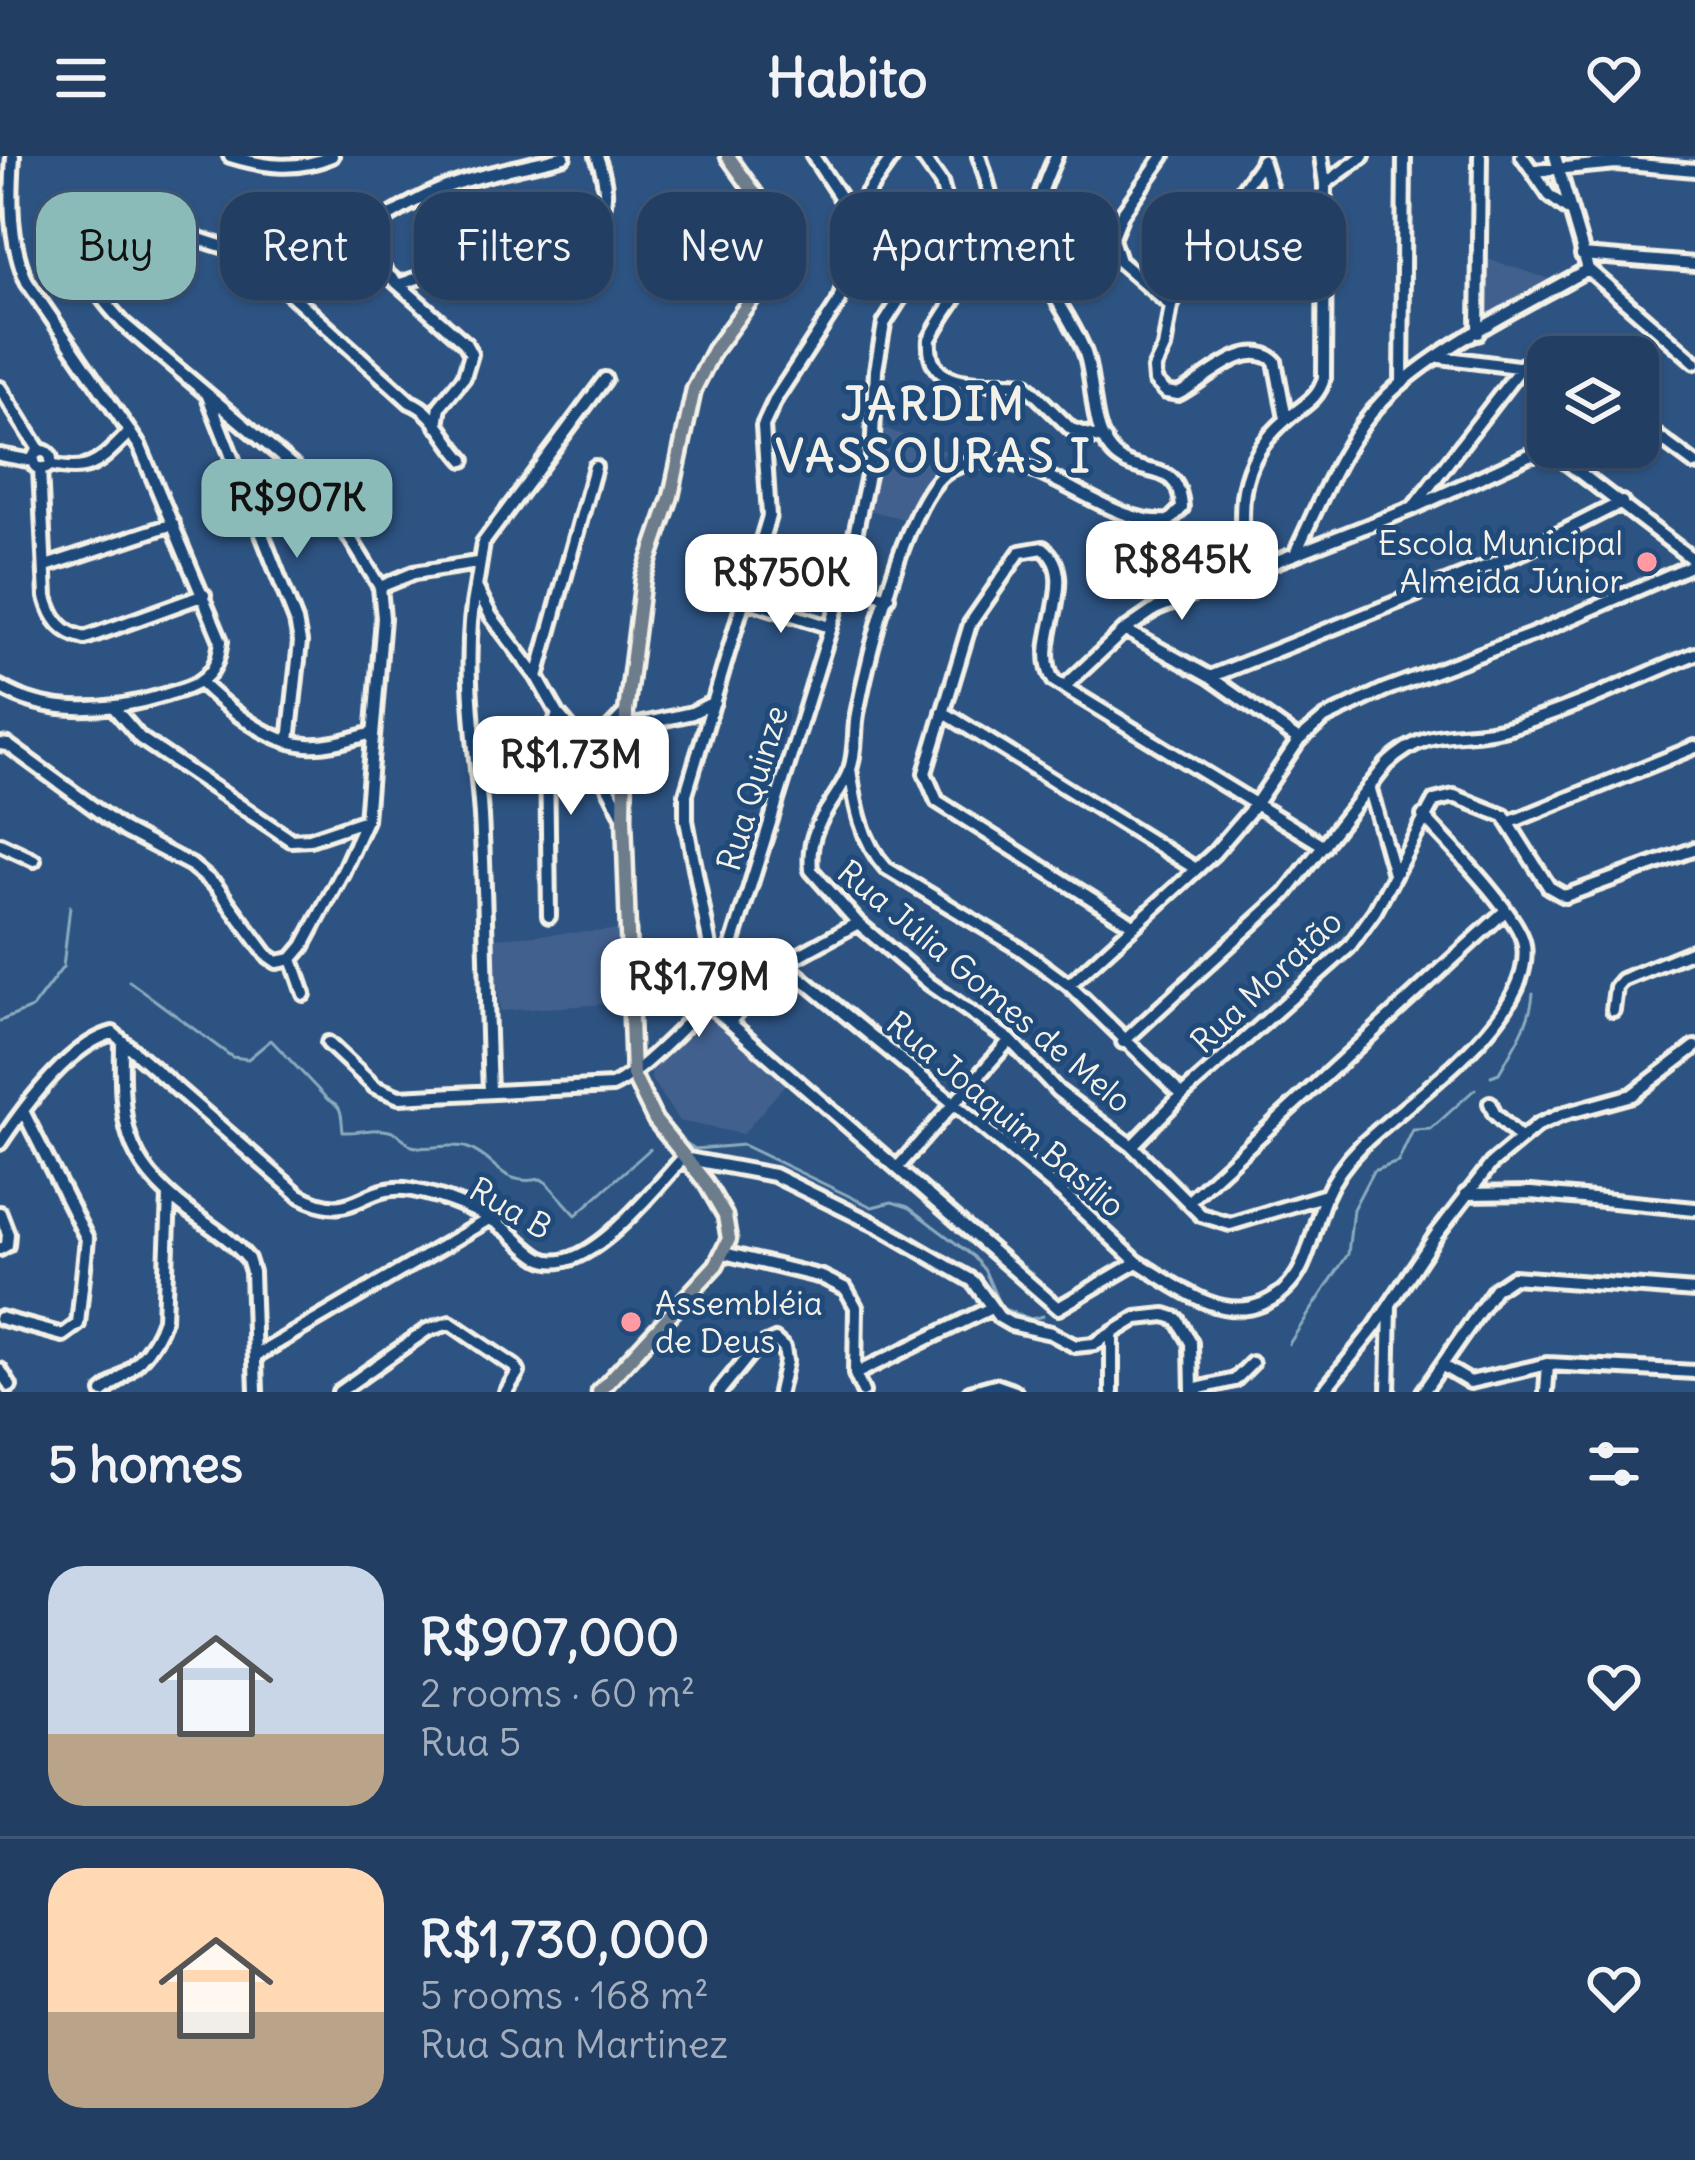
<!DOCTYPE html>
<html lang="en">
<head>
<meta charset="utf-8">
<style>
	body { margin:0; font-family:Delius,sans-serif; background:#2e496b; color:#f1f3f6; height:100vh; display:flex; flex-direction:column; font-size:45px; white-space:nowrap }
	* { box-sizing:border-box; margin:0 }
	p { font-size:39px; color:#a2aebe }
	.icon { flex:none; width:66px; height:66px; fill:none; stroke:currentColor; stroke-width:2; stroke-linecap:round; stroke-linejoin:round }
	.map { position:relative; height:1236px; overflow:hidden }
	.side { display:flex; flex-direction:column; background:#223e62; flex:1 }
	.side>* { flex:none }
	.guide { position:absolute; left:36px; top:36px; width:1623px; height:108px; display:flex; gap:24px }
	.fabs { position:absolute; left:1527px; top:180px; display:grid; gap:24px }
	.fabs a { display:grid; place-items:center; width:132px; height:132px; border-radius:24px; background:#223e62; box-shadow:0 3px 9px #0004,0 0 0 3px #3f5777; font-size:60px }
	.price { position:absolute; translate:-50% -102px; padding:0 27px; border-radius:24px; background:#fff; color:#222; font-size:39px; line-height:78px; filter:drop-shadow(0 3px 6px #0008) }
	.price::after { content:''; position:absolute; left:50%; top:72px; width:36px; height:27px; margin-left:-18px; background:inherit; clip-path:polygon(0 0,100% 0,50% 100%) }
	.price.current { background:#8bbbb9; color:#111 }
	ul { padding:0; list-style:none }
	li { display:flex; align-items:center; gap:36px; height:300px; padding:0 48px }
	li+li { border-top:3px solid #3f5777 }
	li span { display:grid; place-items:center; flex:none; width:336px; height:240px; border-radius:36px; color:#555 }
	li>.icon { margin-inline-start:auto }
	span .icon { width:144px; height:144px; fill:#fffc; stroke-width:1 }
	li b { font-size:51px }
	h2 { display:flex; justify-content:space-between; align-items:center; height:144px; padding:0 48px; font-size:51px }
	.chip { padding:0 42px; border-radius:36px; background:#223e62; box-shadow:0 3px 9px #0004,0 0 0 3px #3f5777; font-size:42px; line-height:108px }
	.chip.current { background:#8bbbb9; color:#111 }
	header { display:flex; justify-content:space-between; align-items:center; height:156px; padding:0 48px; background:#223e62; font-size:54px; font-weight:700 }
	.map>svg:first-child { display:block }
	.built { fill:#42608e }
	.lines { fill:none; stroke-linecap:round; stroke-linejoin:round }
	.stream { stroke:#8babbe; stroke-width:3 }
	.minor-casing { stroke:#f4f1e8; stroke-width:20 }
	.major-casing { stroke:#f4f1e8; stroke-width:21 }
	.minor { stroke:#1f4a7a; stroke-width:10 }
	.major { stroke:#6d7d8c; stroke-width:12 }
	.poi-dot { fill:#ff9aa2; stroke:#1f4a7a; stroke-width:4.5 }
	.labels { text-anchor:middle; stroke-width:10; stroke-linejoin:round; paint-order:stroke }
	.poi-label { font-size:33px; fill:#f4f1e8; stroke:#1f4a7a; text-anchor:end }
	.street-label { font-size:33px; fill:#f4f1e8; stroke:#1f4a7a }
	.district-label { font-size:45px; font-weight:bold; letter-spacing:3px; fill:#f4f1e8; stroke:#1f4a7a }
</style>
</head>
<body>
<header><svg class="icon" aria-label="menu" viewBox="0 0 24 24"><path d="M4 6h16M4 12h16M4 18h16"/></svg>Habito<svg class="icon" aria-label="heart" viewBox="0 0 24 24"><path d="M12 20l-8-8c-3-5 5-10 8-4 3-6 11-1 8 4z"/></svg></header>
<div class="map">
<svg width="1695" height="1236" viewBox="0 0 1695 1236">
	<rect width="100%" height="100%" fill="#2d5382"/>
	<filter id="ink" filterUnits="userSpaceOnUse"><feTurbulence type="fractalNoise" baseFrequency=".00833" numOctaves="2"/><feDisplacementMap in="SourceGraphic" scale="24" xChannelSelector="R" yChannelSelector="G"/><feConvolveMatrix kernelMatrix="1 2 1 2 8 2 1 2 1" color-interpolation-filters="sRGB"/></filter>
	<g filter="url(#ink)">
		<!-- built -->
		<path class="built" d="M1487 103 1553 124 1485 162Z
			M881 271 946 295 927 320 909 364 868 354Z
			M617 774 621 847 500 855 493 782Z
			M704 857 712 858 787 926 743 978 679 965 651 923 652 914Z"/>
		<g class="lines">
			<!-- stream -->
			<path class="stream" d="M129 825 232 901 248 903 271 884 328 944C344 950 341 961 343 976 361 977 381 969 397 978 400 979 409 989 412 990 429 995 450 986 468 992 499 1004 500 1031 541 1023L547 1027 576 1059 650 993
				M0 865 32 852 63 811 70 750
				M1491 920 1499 917C1514 890 1531 866 1533 837
				M683 985 695 993 743 989 872 1051 892 1046 908 1051 974 1101 985 1115 1001 1152 1031 1163 1043 1160
				M1289 1188 1348 1098 1353 1053 1373 1015 1398 1006 1413 974 1431 973 1475 933"/>
			<!-- minor casing -->
			<g class="minor-casing">
				<path id="minor" d="M230 0C266 11 297 15 332 0
					M979 0C1017 108 973 100 930 183 926 241 989 223 1025 228L1071 273 1105 284
					M1056 0C1045 24 1033 53 1034 80 1035 123 1071 157 1085 197 1095 225 1090 271 1111 295 1137 326 1179 299 1182 352L1169 365C1108 371 1046 298 978 305 967 306 953 311 944 318 904 351 867 505 857 558 854 575 856 597 850 613 836 650 806 665 811 714L858 767 930 828 1010 884 1058 935 1132 990 1201 1059 1230 1068 1326 1039
					M1163 0 1122 58 1112 83 1119 105 1171 150
					M1522 0 1549 39 1567 53
					M1555 0 1588 113 1695 206
					M1262 6 1201 93 1171 150 1164 192 1154 213 1155 225 1166 236 1178 238C1205 225 1246 180 1275 205L1286 263
					M1534 15 1616 7 1695 14
					M1325 28 1363 0
					M852 59 893 0
					M356 83 388 119 465 187 471 198 464 221 440 250 437 270
					M246 98 410 246C435 255 445 284 464 304
					M1582 99 1695 108
					M400 128C444 114 501 89 545 79 562 76 577 84 590 71 612 51 606 24 597 0
					M1233 131C1286 85 1282 67 1262 4
					M1478 177 1480 0
					M1440 201 1548 215
					M605 223 483 387 476 431 491 460 537 521 558 558 589 594 624 662
					M1402 226 1404 0
					M0 232 40 295
					M208 240 296 465 300 486 289 585
					M1638 266 1695 308
					M33 304a9 9 0 1 1 18 0a9 9 0 1 1-18 0Z
					M0 299 33 305
					M51 309C93 319 100 304 130 276
					M40 312 46 441C52 463 62 477 85 482L204 439
					M1415 349 1523 209
					M1295 398C1320 346 1343 285 1383 244 1434 192 1525 149 1588 113
					M46 410 173 368
					M1247 417C1239 356 1234 307 1287 263 1303 249 1318 244 1324 222L1325 28 1321 0
					M844 429 888 441
					M380 431 414 417 477 407
					M476 431C461 505 476 585 481 660 486 751 486 843 490 934
					M746 444 830 471
					M1125 474 1210 521 1299 584
					M537 521 595 311
					M1210 521 1525 395 1622 346
					M200 526C227 552 268 586 307 589 328 591 353 582 373 577
					M0 531C49 561 113 555 165 539 180 534 196 531 207 520 217 510 219 498 221 485L140 291 27 126C9 85 10 44 13 0
					M1064 531 1125 474 1157 452 1413 352 1529 299 1547 296 1558 300 1695 405
					M115 553 140 582 291 684 310 683 366 664
					M943 556 1196 713
					M625 572 692 557 714 546
					M0 588 8 589 124 674 191 709 216 730 267 799 277 806 292 803
					M589 594 626 556
					M850 613C855 648 861 685 886 712L1020 793 1069 829 1182 939
					M1369 630 1394 718
					M1511 666 1695 591
					M0 688 34 704
					M549 760 547 591 558 558
					M1133 769 937 645 925 617 970 468 1020 396 1043 392C1083 423 1029 487 1054 525L1324 690
					M292 803 303 790 343 715 366 664 383 462 380 431 320 333 124 168C98 139 76 116 98 78 164 51 214 102 278 99 355 97 376 60 439 34 478 18 524 11 564 0
					M292 803 304 838
					M783 807 1066 1040 1137 1106
					M715 817 686 664V638L769 360 763 270 776 242 838 147 850 110 852 59 813 0
					M1069 829 1214 697 1255 649 1299 584 1325 562 1384 534 1534 478 1695 408
					M705 845 1058 1152
					M1613 854 1616 831 1622 824 1695 794
					M730 866 767 817 858 767
					M122 885C121 966 121 1004 190 1056 210 1070 232 1084 248 1103L252 1116 256 1236
					M1123 886 1285 738 1387 608C1431 567 1460 585 1510 571 1573 553 1634 523 1695 498
					M328 887 375 931 399 941 612 930C634 921 693 865 705 844 715 827 720 810 731 792L844 429 872 301 876 214 884 168 946 70 949 56 941 27 922 0
					M1490 947 1494 957 1520 982
					M0 987C24 951 70 888 113 877L299 1039C357 1071 360 1025 412 1034 443 1040 480 1054 505 1073 517 1082 527 1095 540 1102 585 1125 656 1030 683 1002L774 1019 878 1070 973 1125 999 1161 1011 1168 1051 1177 1075 1190 1094 1188 1137 1162 1165 1159 1177 1163 1191 1187 1192 1236
					M1132 990 1182 939 1349 791 1375 755 1434 645 1454 640 1504 660 1549 731 1565 740 1695 693
					M898 1011 1010 884
					M1466 1038 1531 1037 1695 1053
					M1190 1044 1505 755
					M0 1057 8 1078 7 1089 0 1093
					M724 1097 822 1121 846 1133 856 1151 855 1218 863 1236
					M1058 1152 1137 1106C1173 1127 1218 1166 1262 1148 1310 1128 1308 1082 1325 1042 1333 1023 1347 1004 1362 989 1407 945 1535 862 1524 789 1520 759 1446 685 1423 660
					M0 1162 63 1179 78 1168 87 1083 24 957
					M1112 1179V1236
					M255 1200 489 1063
					M1443 1210 1470 1226 1548 1208 1695 1216
					M0 1214 10 1230
					M855 1218 991 1152
					M1192 1234 1235 1224 1252 1207
					M103 1236C130 1215 153 1197 164 1163L169 1040
					M339 1236 427 1174 450 1167 515 1211 518 1216 506 1236
					M719 1236 753 1194 775 1184 784 1192 786 1205 779 1236
					M970 1236 995 1229 1015 1236
					M1323 1236 1375 1171 1436 1079 1491 1008 1538 969 1563 958 1632 939 1695 891
					M1388 1236 1390 1149
					M1423 1236 1495 1133 1513 1121 1695 1135
					M1546 1236 1548 1208"/>
			</g>
			<!-- major casing -->
			<g class="major-casing">
				<path id="major" d="M599 1236 716 1109 729 1083 725 1060 706 1027 655 964 633 919 624 662 626 556 643 422 671 340 694 233 714 194 770 118 777 99 779 82 771 60 728 0"/>
			</g>
			<!-- minor -->
			<use href="#minor" class="minor"/>
			<!-- major -->
			<use href="#major" class="major"/>
		</g>
	</g>
	<!-- markers -->
	<g class="poi-dot">
		<circle cx="1647" cy="406" r="12"/>
		<circle cx="631" cy="1166" r="12"/>
	</g>
	<g class="labels">
		<!-- poi labels -->
		<g class="poi-label">
			<text x="1623" y="399">Escola Municipal<tspan x="1623" dy="38">Almeida Júnior</tspan></text>
			<text x="655" y="1159" text-anchor="start">Assembléia<tspan x="655" dy="38">de Deus</tspan></text>
		</g>
		<!-- street labels -->
		<g class="street-label">
			<text transform="translate(752 632) rotate(-73)" y="12">Rua Quinze</text>
			<text transform="translate(1266 825) rotate(-43)" y="12">Rua Moratão</text>
			<text transform="translate(985 830) rotate(40)" y="12">Rua Júlia Gomes de Melo</text>
			<text transform="translate(1006 958) rotate(40)" y="12">Rua Joaquim Basílio</text>
			<text transform="translate(511 1052) rotate(30)" y="12">Rua B</text>
		</g>
		<!-- district labels -->
		<g class="district-label">
			<text x="934" y="264">JARDIM<tspan x="934" dy="52">VASSOURAS I</tspan></text>
		</g>
	</g>
</svg>
<div class="fabs">
<a><svg class="icon" aria-label="layers" viewBox="0 0 24 24"><path d="M12 4l9 5-9 5-9-5zM3 14l9 5 9-5"/></svg></a>
</div>
<b class="price current" style="left:297px;top:405px">R$907K</b>
<b class="price" style="left:1182px;top:467px">R$845K</b>
<b class="price" style="left:781px;top:480px">R$750K</b>
<b class="price" style="left:571px;top:662px">R$1.73M</b>
<b class="price" style="left:699px;top:884px">R$1.79M</b>
<div class="guide">
<a class="chip current">Buy</a>
<a class="chip">Rent</a>
<a class="chip">Filters</a>
<a class="chip">New</a>
<a class="chip">Apartment</a>
<a class="chip">House</a>
</div>
</div>
<section class="side">
<h2>5 homes<svg class="icon" aria-label="filters" viewBox="0 0 24 24"><path d="M4 7h16M4 17h16"/><circle cx="9" cy="7" r="2"/><circle cx="15" cy="17" r="2"/></svg></h2>
<ul>
<li><span style="background:linear-gradient(#c9d6e8 70%,#b9a48a 0)"><svg class="icon" aria-label="home" viewBox="0 0 24 24"><path d="M3 11l9-7 9 7M6 9v11h12V9"/></svg></span><div><b>R$907,000</b><p>2 rooms · 60 m²</p><p>Rua 5</p></div><svg class="icon" aria-label="heart" viewBox="0 0 24 24"><path d="M12 20l-8-8c-3-5 5-10 8-4 3-6 11-1 8 4z"/></svg></li>
<li><span style="background:linear-gradient(#ffd9b3 60%,#b9a48a 0)"><svg class="icon" aria-label="home" viewBox="0 0 24 24"><path d="M3 11l9-7 9 7M6 9v11h12V9"/></svg></span><div><b>R$1,730,000</b><p>5 rooms · 168 m²</p><p>Rua San Martinez</p></div><svg class="icon" aria-label="heart" viewBox="0 0 24 24"><path d="M12 20l-8-8c-3-5 5-10 8-4 3-6 11-1 8 4z"/></svg></li>
</ul>
</section>
</body>
</html>
